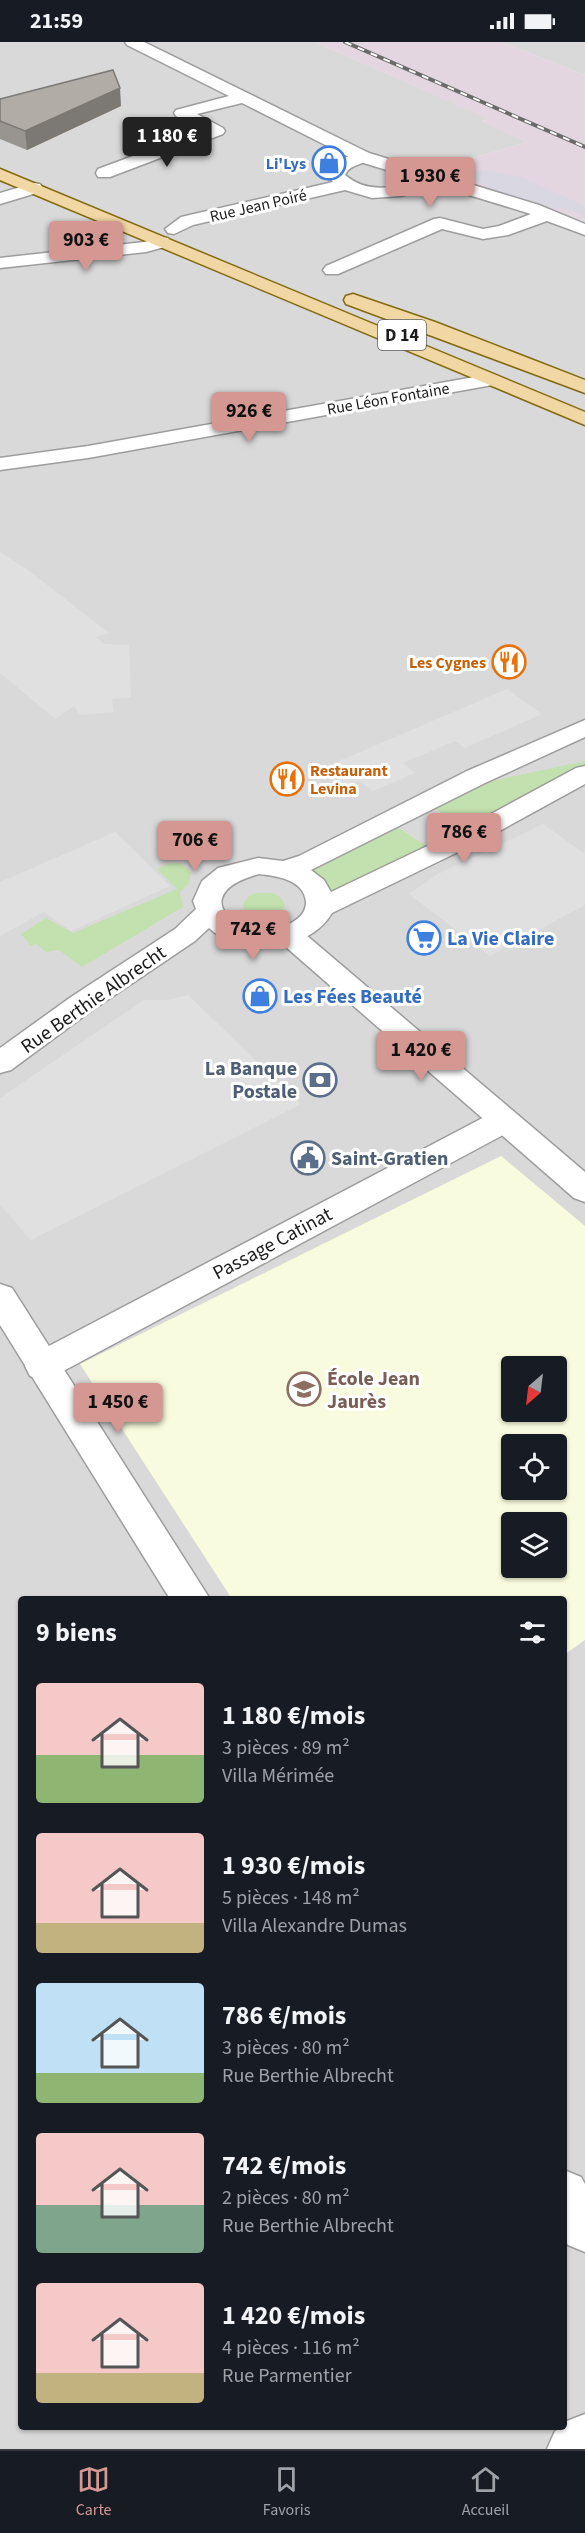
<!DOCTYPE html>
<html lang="fr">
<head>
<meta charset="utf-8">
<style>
	body { margin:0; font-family:"Source Sans 3",sans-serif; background:#20242c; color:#f1f3f6; height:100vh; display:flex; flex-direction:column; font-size:22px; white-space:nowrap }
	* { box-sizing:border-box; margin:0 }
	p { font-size:20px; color:#9ea1a6 }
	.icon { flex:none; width:33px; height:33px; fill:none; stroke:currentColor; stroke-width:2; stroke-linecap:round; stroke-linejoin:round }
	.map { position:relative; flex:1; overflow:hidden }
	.sheet { position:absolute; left:18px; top:1554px; width:549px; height:834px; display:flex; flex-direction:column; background:#171b24; border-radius:6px; box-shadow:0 2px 4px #0004 }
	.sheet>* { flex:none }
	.needle { width:39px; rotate:208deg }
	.fabs { position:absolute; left:501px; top:1314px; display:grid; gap:12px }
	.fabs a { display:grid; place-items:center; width:66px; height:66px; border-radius:6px; background:#171b24; box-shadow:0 2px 4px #0004; font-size:30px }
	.price { position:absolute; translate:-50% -51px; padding:0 14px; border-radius:6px; background:#d49792; color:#111; font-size:20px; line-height:39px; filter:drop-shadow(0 2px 3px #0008) }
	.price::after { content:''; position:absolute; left:50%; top:36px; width:18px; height:14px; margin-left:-9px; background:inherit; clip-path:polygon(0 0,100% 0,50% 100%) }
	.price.active { background:#222; color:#fff }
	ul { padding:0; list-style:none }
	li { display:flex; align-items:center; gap:18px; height:150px; padding:0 18px }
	li span { display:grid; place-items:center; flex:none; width:168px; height:120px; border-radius:6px; color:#555 }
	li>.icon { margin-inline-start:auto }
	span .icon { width:72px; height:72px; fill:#fffc; stroke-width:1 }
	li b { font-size:26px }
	h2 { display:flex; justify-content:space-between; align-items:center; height:72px; padding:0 18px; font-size:26px }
	.status { display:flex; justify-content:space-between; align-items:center; height:42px; padding:0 30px; background:#171b24; direction:ltr }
	.status svg { height:16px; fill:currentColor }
	.tabs { display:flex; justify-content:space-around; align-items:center; height:84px; border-top:2px solid #363941; background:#171b24; font-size:16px; color:#9ea1a6 }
	.tabs a { display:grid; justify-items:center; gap:3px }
	.tabs .active { color:#d49792 }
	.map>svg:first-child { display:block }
	.residential { fill:#dad9d9; fill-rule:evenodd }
	.industrial { fill:#e4d6e0 }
	.education { fill:#f8fbdd; fill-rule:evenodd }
	.grass { fill:#c2e1ae }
	.parking { fill:#e0e0e0 }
	.plaza { fill:#d8d7e2 }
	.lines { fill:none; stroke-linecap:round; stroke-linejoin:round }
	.pedestrian-casing { stroke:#9d9d9d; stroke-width:3 }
	.minor-casing { stroke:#9d9d9d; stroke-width:3 }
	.tertiary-casing { stroke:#9d9d9d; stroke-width:3 }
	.primary-casing { stroke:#836911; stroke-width:3 }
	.pedestrian { fill:#fff; fill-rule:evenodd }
	.minor { fill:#fff; fill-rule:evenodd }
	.tertiary { fill:#fff; fill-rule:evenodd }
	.primary { fill:#f0d7a4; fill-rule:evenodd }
	.rail-casing { stroke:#6a6a6a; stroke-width:4 }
	.rail { stroke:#fff; stroke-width:2; stroke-dasharray:7; stroke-linecap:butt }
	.wall { fill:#98948f }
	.shaded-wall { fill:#7c7874 }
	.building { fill:#b1aca6; stroke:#7c7874; stroke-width:1.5 }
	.labels { text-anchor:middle; stroke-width:6; stroke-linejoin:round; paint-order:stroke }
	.far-shop-label { font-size:16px; font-weight:bold; fill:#366cbe; stroke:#fff; text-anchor:end }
	.far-street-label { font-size:16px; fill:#1c1c1c; stroke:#fff }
	.far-food-label { font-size:16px; font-weight:bold; fill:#c56008; stroke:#fff; text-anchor:end }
	.shield { fill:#fff; stroke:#606060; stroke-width:1.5 }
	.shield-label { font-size:18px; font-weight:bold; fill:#1c1c1c }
	.shop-label { font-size:20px; font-weight:bold; fill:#366cbe; stroke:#fff; text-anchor:start }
	.street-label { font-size:20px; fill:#1c1c1c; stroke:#fff }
	.service-label { font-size:20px; font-weight:bold; fill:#4e5e75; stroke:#fff; text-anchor:end }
	.education-label { font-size:20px; font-weight:bold; fill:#785e54; stroke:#fff; text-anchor:start }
</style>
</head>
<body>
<div class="status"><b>21:59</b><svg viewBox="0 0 49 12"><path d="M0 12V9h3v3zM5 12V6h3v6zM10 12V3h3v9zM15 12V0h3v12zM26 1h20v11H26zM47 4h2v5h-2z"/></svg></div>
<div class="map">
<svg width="585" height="2407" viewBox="0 0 585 2407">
	<rect width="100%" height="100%" fill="#eceae3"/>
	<!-- residential -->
	<path class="residential" d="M0 0H315L490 77 483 79 527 100 436 127 567 172 585 180V2407H0ZM512 1324H556V1370H512ZM512 1402H556V1448H512ZM512 1480H556V1526H512ZM21 1557H564V2385H21Z
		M502 0H585V33Z"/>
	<!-- industrial -->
	<path class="industrial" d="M315 0H502L585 33V180L567 172 434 128 527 100 482 80 489 77Z"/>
	<!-- education -->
	<path class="education" d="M501 1114 585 1184V1598L564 1613V1557H232L80 1322ZM512 1324H556V1370H512ZM512 1402H556V1448H512ZM512 1480H556V1526H512Z"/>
	<!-- grass -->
	<path class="grass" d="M585 719V727L464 788 435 766 492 739Z
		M397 785 428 805 334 853 307 830Z
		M181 821 191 831 189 841 180 850 183 865 82 925 59 908 46 910 36 902 31 904 21 892 46 876 73 891 177 847 157 827 167 822Z
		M258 851C269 850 282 851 285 864 279 882 258 881 245 872L243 862 250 853Z"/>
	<!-- parking -->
	<path class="parking" d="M0 510 28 528 109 591 96 595 104 602 129 603 131 655 112 657 114 670 80 673 74 664 55 677 0 631Z
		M507 647 542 672 465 706 455 699 403 721 415 731 373 749 359 739 341 746 318 728Z
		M543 782 585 812V863L490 914 409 852 438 832Z
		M115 790 170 844 71 889 44 870 0 894V840Z
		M188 953 301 1062 31 1198 0 1163V1056L144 958H168Z"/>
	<!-- plaza -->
	<path class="plaza" d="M473 129H488L521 135 585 164V175L570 168 543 164 490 148 488 143 457 133Z"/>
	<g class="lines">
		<!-- pedestrian casing -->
		<g class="pedestrian-casing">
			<path id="pedestrian" d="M363 110 369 111 371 115C364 124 350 121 345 133 375 158 408 140 440 132L446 133 449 137 446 141 434 145 401 154 372 156 345 148 193 183 174 192 168 191 165 187 181 175 333 140 328 134C334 118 347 114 363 110Z
				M503 1068 514 1071 519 1079 514 1087 54 1334 42 1338 30 1334 25 1324 30 1314 492 1071Z"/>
		</g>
		<!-- minor casing -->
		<g class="minor-casing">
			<path id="minor" d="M125 0H144L369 111 539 163 585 182V193L547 179 508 193 483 197 442 187 338 232H326L323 228 326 224 434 177 440 176 483 187 499 184 531 172 357 119 242 61 197 72 223 86 225 89 223 92 110 135H98L96 131 98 127 203 88 176 74 174 71 176 68 229 54 127 3Z
				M34 141 40 142 43 146 40 150 0 162V151Z
				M162 195 168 196 171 200 168 204 146 210 0 226V216L144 200Z
				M491 332 498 334 501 338 498 342 88 416 0 428V416L88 404Z
				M289 884 299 887 585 1130V1160L574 1156 279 899 275 893 279 887Z
				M0 1242 12 1246 210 1557H170L0 1283Z
				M564 2128 581 2135 585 2142V2210L568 2203 564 2196Z
				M585 2372V2407H547L555 2389 564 2385 567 2379Z"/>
		</g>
		<!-- tertiary casing -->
		<g class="tertiary-casing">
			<path id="tertiary" d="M585 678V695L485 741 311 828 324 838 331 850 467 785 576 726 585 724V742L485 797 332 871C309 910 241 917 209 886L195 899 91 969 11 1028 0 1031V1006L71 955 175 887 196 867 193 859 202 839 218 826 258 816 283 819 299 814 467 729ZM259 832C276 834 304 837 306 860 306 870 300 876 291 881 245 904 179 854 259 832Z"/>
		</g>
		<!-- primary casing -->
		<g class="primary-casing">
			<path id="primary" d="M0 127 585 370V383L0 138Z
				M353 252 435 280 585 338V351L346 262 344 258 346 254Z"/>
		</g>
		<!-- pedestrian -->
		<use href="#pedestrian" class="pedestrian"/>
		<!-- minor -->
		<use href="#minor" class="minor"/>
		<!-- tertiary -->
		<use href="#tertiary" class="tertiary"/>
		<!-- primary -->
		<use href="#primary" class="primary"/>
		<!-- rail casing -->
		<g class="rail-casing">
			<path id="rail" d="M345 0 585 105"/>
		</g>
		<!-- rail -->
		<use href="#rail" class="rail"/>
	</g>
	<!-- wall -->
	<path class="wall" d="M0 57 121 64 27 108 0 97Z"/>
	<!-- shaded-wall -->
	<path class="shaded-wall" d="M120 46 121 64 27 108 25 89Z"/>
	<!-- building -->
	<path class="building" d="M113 28 120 46 25 89 0 79V57Z"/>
	<!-- icons -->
	<defs>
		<g id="shop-ring" transform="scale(1.725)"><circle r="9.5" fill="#fff" stroke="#3f7fe0" stroke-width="1.5"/><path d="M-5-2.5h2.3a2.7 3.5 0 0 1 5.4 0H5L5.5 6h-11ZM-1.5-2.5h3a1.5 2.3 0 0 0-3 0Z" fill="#3f7fe0"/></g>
		<g id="restaurant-ring" transform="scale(1.725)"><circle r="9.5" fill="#fff" stroke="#e8710a" stroke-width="1.5"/><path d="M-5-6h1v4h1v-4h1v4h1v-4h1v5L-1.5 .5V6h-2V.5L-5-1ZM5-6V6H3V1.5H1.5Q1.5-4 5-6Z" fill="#e8710a"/></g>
		<g id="supermarket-ring" transform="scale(1.725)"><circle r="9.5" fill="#fff" stroke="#3f7fe0" stroke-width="1.5"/><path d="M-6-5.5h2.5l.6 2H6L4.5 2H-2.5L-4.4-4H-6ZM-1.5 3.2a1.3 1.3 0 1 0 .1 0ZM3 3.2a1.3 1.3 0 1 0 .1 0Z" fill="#3f7fe0"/></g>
		<g id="bank-ring" transform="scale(1.725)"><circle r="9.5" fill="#fff" stroke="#5c6f8a" stroke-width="1.5"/><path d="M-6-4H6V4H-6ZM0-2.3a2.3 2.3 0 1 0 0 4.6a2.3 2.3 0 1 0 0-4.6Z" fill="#5c6f8a"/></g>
		<g id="civic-ring" transform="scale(1.725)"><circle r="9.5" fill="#fff" stroke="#5c6f8a" stroke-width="1.5"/><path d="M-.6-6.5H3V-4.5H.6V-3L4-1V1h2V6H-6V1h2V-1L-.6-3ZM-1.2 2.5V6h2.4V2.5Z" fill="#5c6f8a"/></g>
		<g id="school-ring" transform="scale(1.725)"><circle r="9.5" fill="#fff" stroke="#8d6e63" stroke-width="1.5"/><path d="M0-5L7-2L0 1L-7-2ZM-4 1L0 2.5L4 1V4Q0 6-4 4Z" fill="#8d6e63"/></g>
	</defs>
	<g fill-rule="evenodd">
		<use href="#shop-ring" x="329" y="121"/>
		<use href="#restaurant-ring" x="509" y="620"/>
		<use href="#restaurant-ring" x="287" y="737"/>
		<use href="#supermarket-ring" x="424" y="896"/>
		<use href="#shop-ring" x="260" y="954"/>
		<use href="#bank-ring" x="320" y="1038"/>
		<use href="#civic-ring" x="308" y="1116"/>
		<use href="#school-ring" x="304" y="1347"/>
	</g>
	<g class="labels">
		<!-- far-shop labels -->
		<g class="far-shop-label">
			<text x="306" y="127">Li'Lys</text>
		</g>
		<!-- far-street labels -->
		<g class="far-street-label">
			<text transform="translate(258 163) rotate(-13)" y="6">Rue Jean Poiré</text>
			<text transform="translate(388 356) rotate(-10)" y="6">Rue Léon Fontaine</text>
		</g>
		<!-- far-food labels -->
		<g class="far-food-label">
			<text x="486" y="626">Les Cygnes</text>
			<text x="310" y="734" text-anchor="start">Restaurant<tspan x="310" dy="18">Levina</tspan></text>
		</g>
		<!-- shield labels -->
		<rect class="shield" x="378" y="278" width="48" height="30" rx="4.5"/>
		<g class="shield-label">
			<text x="402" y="299">D 14</text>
		</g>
		<!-- shop labels -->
		<g class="shop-label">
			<text x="447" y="903">La Vie Claire</text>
			<text x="283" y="961">Les Fées Beauté</text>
		</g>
		<!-- street labels -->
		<g class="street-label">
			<text transform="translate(93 957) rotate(-35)" y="7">Rue Berthie Albrecht</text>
			<text transform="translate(272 1201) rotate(-28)" y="7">Passage Catinat</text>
		</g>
		<!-- service labels -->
		<g class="service-label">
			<text x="297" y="1033">La Banque<tspan x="297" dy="23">Postale</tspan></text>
			<text x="331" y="1123" text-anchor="start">Saint-Gratien</text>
		</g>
		<!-- education labels -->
		<g class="education-label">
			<text x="327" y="1343">École Jean<tspan x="327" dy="23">Jaurès</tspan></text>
		</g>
	</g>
</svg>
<div class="fabs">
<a><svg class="needle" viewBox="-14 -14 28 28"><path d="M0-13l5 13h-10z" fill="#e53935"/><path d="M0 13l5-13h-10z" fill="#9ea1a6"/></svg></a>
<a><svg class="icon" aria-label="locate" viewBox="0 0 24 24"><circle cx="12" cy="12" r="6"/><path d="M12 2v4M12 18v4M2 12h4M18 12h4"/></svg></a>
<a><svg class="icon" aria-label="layers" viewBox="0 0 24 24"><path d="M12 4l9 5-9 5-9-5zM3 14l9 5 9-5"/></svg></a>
</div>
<b class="price active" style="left:167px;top:126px">1 180 €</b>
<b class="price" style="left:430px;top:166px">1 930 €</b>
<b class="price" style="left:86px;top:230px">903 €</b>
<b class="price" style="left:249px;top:401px">926 €</b>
<b class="price" style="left:464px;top:822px">786 €</b>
<b class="price" style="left:195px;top:830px">706 €</b>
<b class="price" style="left:253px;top:919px">742 €</b>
<b class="price" style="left:421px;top:1040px">1 420 €</b>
<b class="price" style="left:118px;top:1392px">1 450 €</b>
<section class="sheet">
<h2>9 biens<svg class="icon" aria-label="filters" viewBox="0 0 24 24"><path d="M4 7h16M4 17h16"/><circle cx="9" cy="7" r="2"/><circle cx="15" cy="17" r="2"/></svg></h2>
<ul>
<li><span style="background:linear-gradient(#f6c9c9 60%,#8fb573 0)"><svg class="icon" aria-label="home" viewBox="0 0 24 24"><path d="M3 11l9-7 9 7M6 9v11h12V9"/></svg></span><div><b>1 180 €/mois</b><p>3 pièces · 89 m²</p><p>Villa Mérimée</p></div></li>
<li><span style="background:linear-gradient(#f6c9c9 75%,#c2b280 0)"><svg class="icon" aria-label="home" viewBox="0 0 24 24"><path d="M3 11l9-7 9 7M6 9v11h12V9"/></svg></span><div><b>1 930 €/mois</b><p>5 pièces · 148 m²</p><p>Villa Alexandre Dumas</p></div></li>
<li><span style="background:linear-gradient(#bfe0f5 75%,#8fb573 0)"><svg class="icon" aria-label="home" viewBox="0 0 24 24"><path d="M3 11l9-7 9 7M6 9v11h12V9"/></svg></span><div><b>786 €/mois</b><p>3 pièces · 80 m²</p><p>Rue Berthie Albrecht</p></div></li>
<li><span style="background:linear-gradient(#f6c9c9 60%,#7fa58c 0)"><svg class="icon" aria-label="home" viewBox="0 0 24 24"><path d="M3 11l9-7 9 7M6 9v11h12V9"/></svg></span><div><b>742 €/mois</b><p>2 pièces · 80 m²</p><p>Rue Berthie Albrecht</p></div></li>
<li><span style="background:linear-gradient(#f6c9c9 75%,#c2b280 0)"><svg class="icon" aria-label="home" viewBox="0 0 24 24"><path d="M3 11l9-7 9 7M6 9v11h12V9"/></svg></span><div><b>1 420 €/mois</b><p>4 pièces · 116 m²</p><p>Rue Parmentier</p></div></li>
</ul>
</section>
</div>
<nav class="tabs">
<a class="active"><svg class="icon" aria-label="map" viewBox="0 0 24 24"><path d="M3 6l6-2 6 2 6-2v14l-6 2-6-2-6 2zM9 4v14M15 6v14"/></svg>Carte</a>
<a><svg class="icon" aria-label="saved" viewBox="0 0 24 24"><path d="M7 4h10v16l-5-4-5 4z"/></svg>Favoris</a>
<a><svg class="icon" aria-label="home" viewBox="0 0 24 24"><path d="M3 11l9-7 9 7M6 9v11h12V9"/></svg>Accueil</a>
</nav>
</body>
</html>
